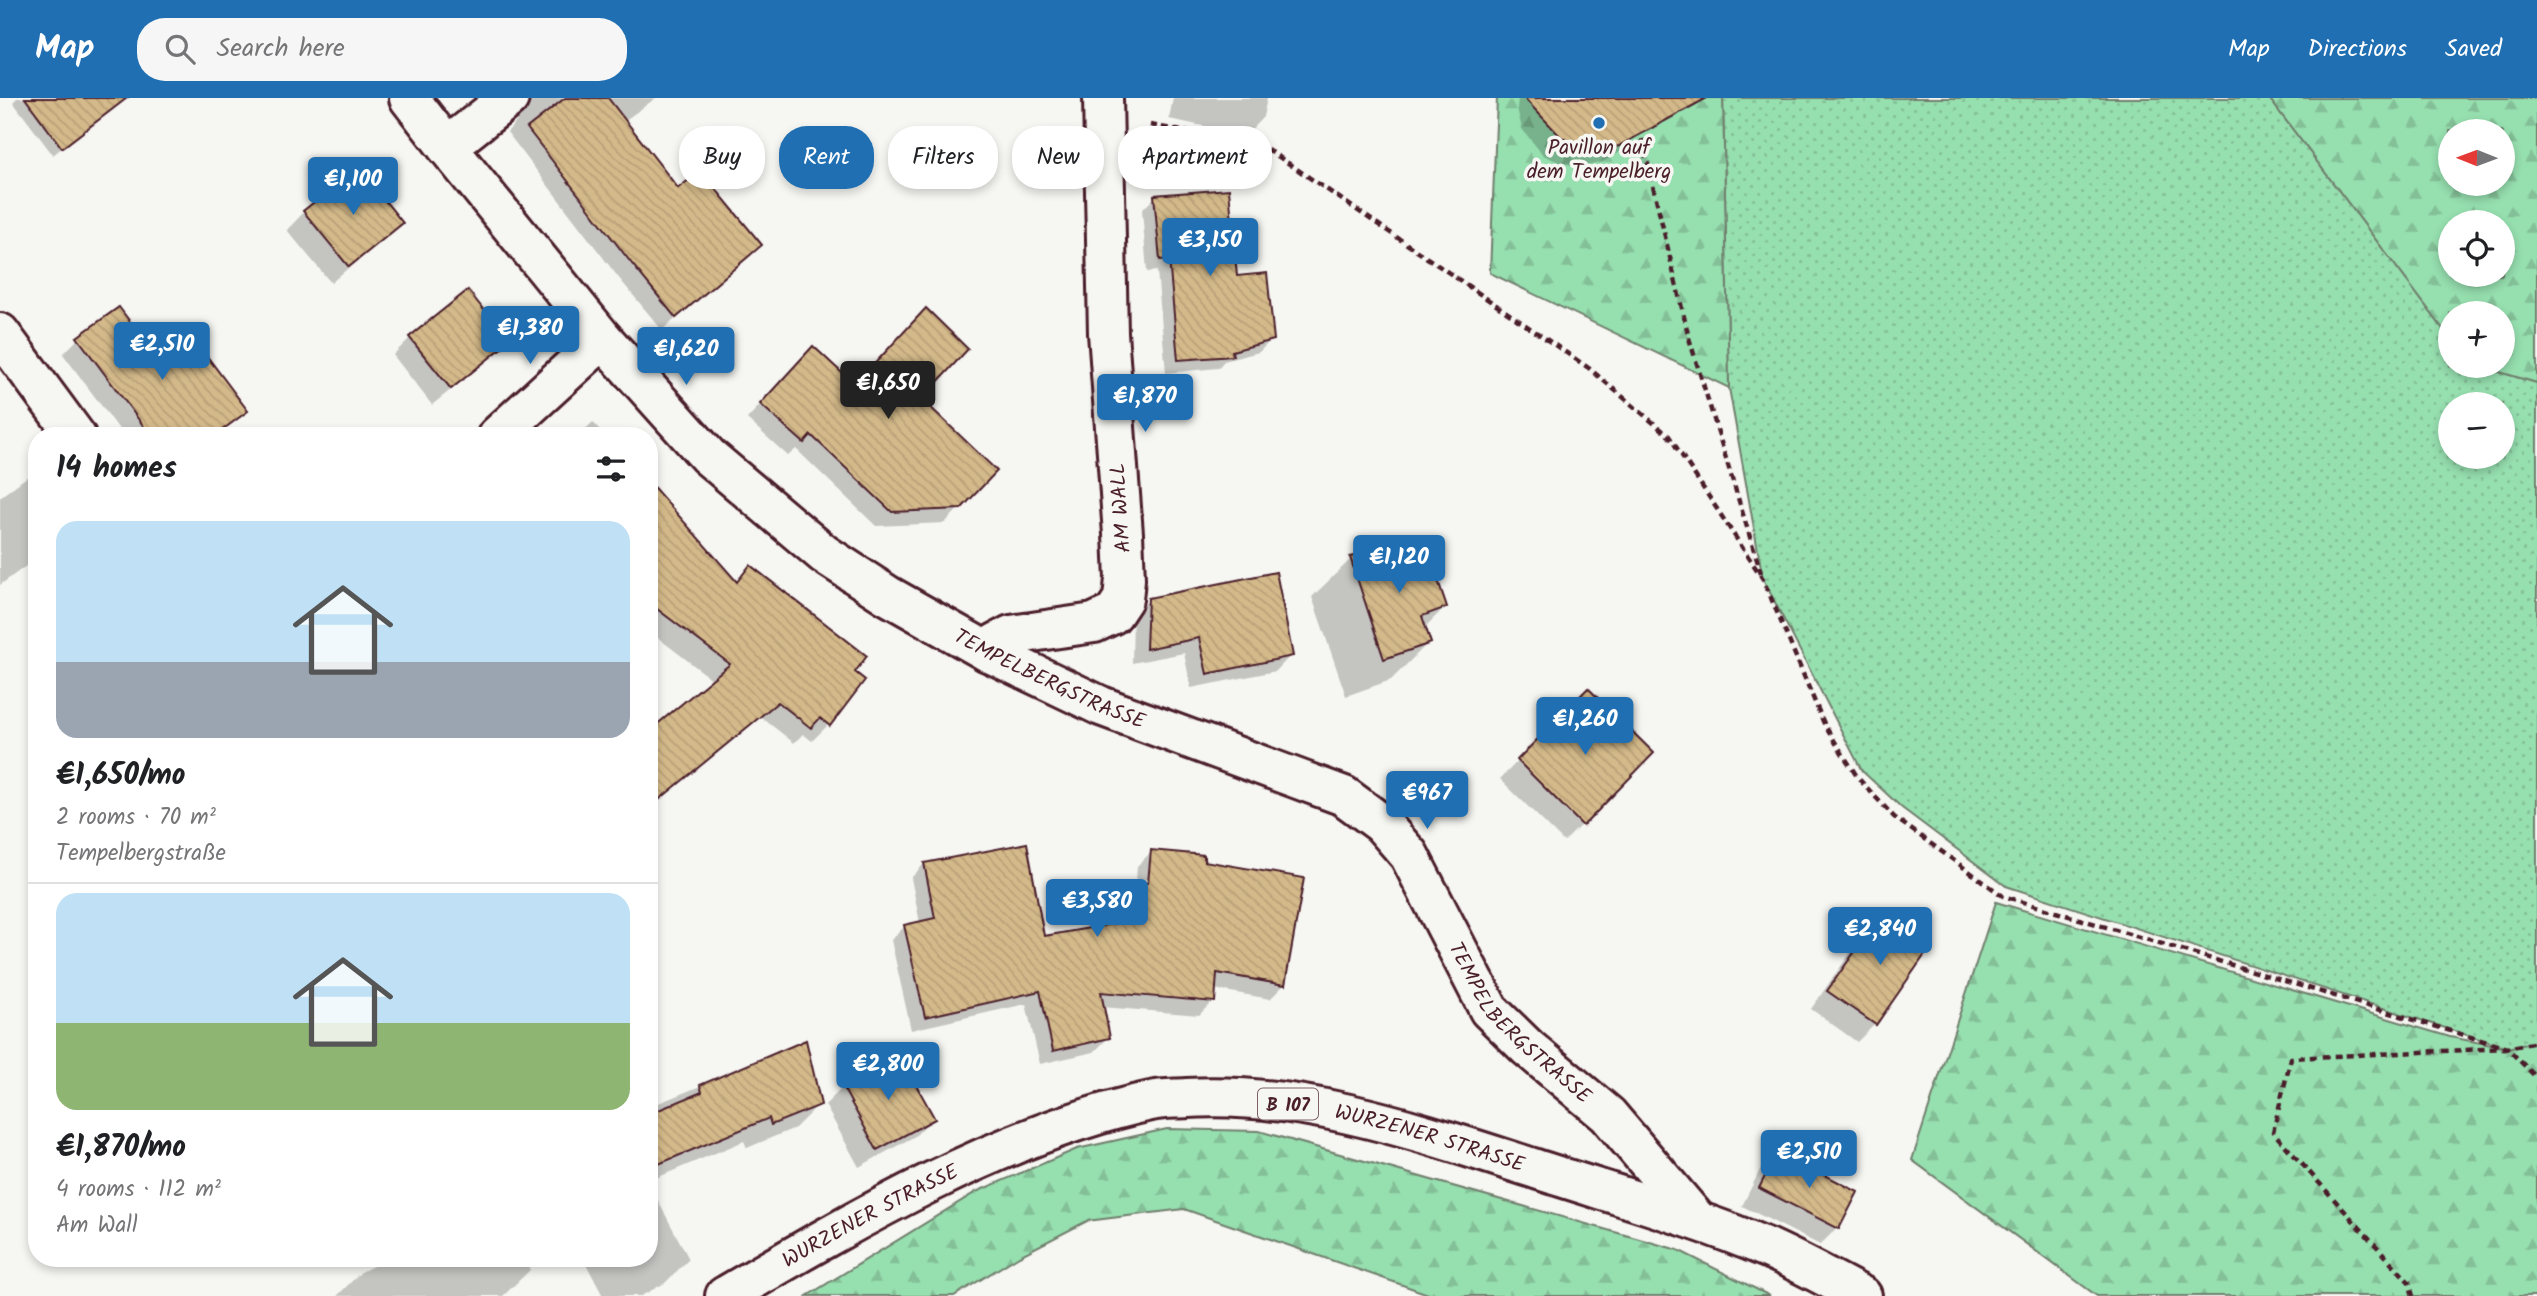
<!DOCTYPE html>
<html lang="en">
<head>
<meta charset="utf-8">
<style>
	body { margin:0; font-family:Kalam,sans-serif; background:#f6f6f6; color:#202124; height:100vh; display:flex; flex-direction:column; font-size:26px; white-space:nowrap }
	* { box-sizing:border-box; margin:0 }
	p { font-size:23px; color:#757577 }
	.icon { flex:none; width:38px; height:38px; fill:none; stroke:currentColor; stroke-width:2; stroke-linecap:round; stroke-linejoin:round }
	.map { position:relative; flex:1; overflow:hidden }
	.details { position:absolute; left:28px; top:329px; width:630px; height:840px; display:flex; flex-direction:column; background:#fff; border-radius:28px; box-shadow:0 4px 10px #0003 }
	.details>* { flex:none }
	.banner { position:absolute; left:679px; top:28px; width:665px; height:63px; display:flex; gap:14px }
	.needle { width:46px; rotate:271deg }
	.tools { position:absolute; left:2438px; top:21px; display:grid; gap:14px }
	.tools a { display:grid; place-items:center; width:77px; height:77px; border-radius:50%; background:#fff; box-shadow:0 4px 10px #0003; font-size:35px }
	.price { position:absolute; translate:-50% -60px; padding:0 16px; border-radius:7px; background:#1f6fb2; color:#fff; font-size:23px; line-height:46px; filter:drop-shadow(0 2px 4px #0008) }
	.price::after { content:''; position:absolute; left:50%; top:42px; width:21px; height:16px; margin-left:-10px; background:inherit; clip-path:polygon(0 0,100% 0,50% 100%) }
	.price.active { background:#222; color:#fff }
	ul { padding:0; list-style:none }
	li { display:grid; align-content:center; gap:14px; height:371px; padding:0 28px }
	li+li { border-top:2px solid #e0e0e0 }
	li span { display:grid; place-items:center; height:217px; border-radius:21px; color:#555 }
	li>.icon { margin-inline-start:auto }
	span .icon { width:126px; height:126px; fill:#fffc; stroke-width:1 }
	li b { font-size:30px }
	h2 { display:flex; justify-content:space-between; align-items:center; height:84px; padding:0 28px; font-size:30px }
	.chip { padding:0 24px; border-radius:28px; background:#fff; box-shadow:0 4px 10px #0003; font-size:24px; line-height:63px }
	.chip.active { background:#1f6fb2; color:#fff }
	header { display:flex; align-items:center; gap:42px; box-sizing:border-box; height:98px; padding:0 35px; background:#1f6fb2; color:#fff }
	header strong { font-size:33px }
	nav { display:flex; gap:38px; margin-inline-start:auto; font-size:24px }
	.search { width:490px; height:63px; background:#f6f6f6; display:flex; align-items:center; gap:18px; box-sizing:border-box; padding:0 24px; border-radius:28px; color:#757577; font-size:26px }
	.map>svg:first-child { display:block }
	.grass { fill:url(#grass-dots); stroke:#707f6d; stroke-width:2; fill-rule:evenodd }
	.forest { fill:url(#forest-firs); stroke:#707f6d; stroke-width:2; fill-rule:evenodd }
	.shadow { fill:#0003 }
	.building { fill:url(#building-back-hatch); stroke:#4a1f2b; stroke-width:2 }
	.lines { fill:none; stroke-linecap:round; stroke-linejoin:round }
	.street-casing { stroke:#4a1f2b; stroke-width:44 }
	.primary-casing { stroke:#4a1f2b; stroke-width:44 }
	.path { stroke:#4a1f2b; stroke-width:4.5; stroke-dasharray:7 5; stroke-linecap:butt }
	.street { stroke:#f6f6f2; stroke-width:38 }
	.primary { stroke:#f6f6f2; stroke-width:38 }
	.poi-dot { fill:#1f6fb2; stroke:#f6f6f2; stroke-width:2.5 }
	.labels { text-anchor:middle; stroke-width:7; stroke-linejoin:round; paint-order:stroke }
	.shield { fill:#f6f6f2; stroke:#7e6067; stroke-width:2 }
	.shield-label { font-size:19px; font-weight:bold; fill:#4a1f2b }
	.poi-label { font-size:21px; fill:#4a1f2b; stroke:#f6f6f2 }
	.street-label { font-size:21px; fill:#4a1f2b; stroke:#f6f6f2 }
</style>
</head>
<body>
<header>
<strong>Map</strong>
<div class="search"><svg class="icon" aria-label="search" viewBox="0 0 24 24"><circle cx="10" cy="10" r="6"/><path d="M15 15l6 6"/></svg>Search here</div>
<nav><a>Map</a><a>Directions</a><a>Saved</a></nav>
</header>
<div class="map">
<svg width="2537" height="1198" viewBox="0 0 2537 1198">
	<defs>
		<pattern id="grass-dots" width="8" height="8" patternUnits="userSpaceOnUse" patternTransform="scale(1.75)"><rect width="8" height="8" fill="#96dfaf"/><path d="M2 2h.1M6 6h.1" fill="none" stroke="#83bf97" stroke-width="1.8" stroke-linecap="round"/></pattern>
		<pattern id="forest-firs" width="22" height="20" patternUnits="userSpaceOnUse" patternTransform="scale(1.75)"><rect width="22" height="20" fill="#96dfaf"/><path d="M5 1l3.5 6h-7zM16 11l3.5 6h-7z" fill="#83bf97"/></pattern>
		<pattern id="building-back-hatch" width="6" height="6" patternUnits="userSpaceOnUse" patternTransform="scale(1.75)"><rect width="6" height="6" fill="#d4ba8a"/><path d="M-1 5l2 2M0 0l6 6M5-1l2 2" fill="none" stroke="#b89f77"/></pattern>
	</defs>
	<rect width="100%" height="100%" fill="#f6f6f2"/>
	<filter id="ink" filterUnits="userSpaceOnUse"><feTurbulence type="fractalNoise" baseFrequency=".0143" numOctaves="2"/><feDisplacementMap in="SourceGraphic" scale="14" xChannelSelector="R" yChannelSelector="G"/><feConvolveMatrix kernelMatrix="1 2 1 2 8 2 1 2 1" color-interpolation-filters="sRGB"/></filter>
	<g filter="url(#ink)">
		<!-- grass -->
		<path class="grass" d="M1723 0H2269L2450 240V268H2479L2537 285V944L2507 950 2006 788 1902 710 1862 673 1763 481 1729 290ZM2450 306H2502V359H2450Z"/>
		<!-- forest -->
		<path class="forest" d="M1497 0H1723L1729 290 1490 175Z
			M2269 0H2537V285L2479 268H2502V215H2450V240ZM2450 33H2502V86H2450ZM2450 124H2502V177H2450Z
			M1996 804 2450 939 2507 950 2537 944V1198H2097L1912 1062Z
			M1167 1031 1259 1033 1678 1152 1770 1198H1434L1184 1111 1087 1123 1019 1158 954 1198H807L976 1094 1077 1051Z"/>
		<!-- shadow -->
		<path class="shadow" d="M17 0H75L94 24 53 57 13 4Z
			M513 0H656L624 23 678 93 746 160 662 232 618 179 507 34 517 23 518 10Z
			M1173 0H1267L1263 19 1246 37 1169 21Z
			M1518 0H1659L1648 25 1620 54 1600 65 1582 69 1561 65 1543 57 1522 31 1517 10Z
			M1155 99 1236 180 1272 241 1259 254 1224 263 1218 270 1166 275 1157 173 1147 174 1142 112Z
			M304 114 401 124 331 185 287 132Z
			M119 211 164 272 245 313 217 338H124L63 256 78 241Z
			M410 240 507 244 489 261 432 307 393 257Z
			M798 265 855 289 920 301 995 373 945 425 876 428 796 351 788 358 747 321Z
			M593 324 605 338H578Z
			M28 378 37 390V460L0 487V399Z
			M649 388 735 484 750 470 852 574 863 582 828 627 812 643 803 636 794 645 761 619 649 711V635L713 582 649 533Z
			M1351 461 1445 509 1424 530 1429 544 1391 582 1346 598 1312 499Z
			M1149 502 1291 557 1276 573 1191 590 1184 555 1132 565 1133 517Z
			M1588 592 1652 655 1564 744 1500 681Z
			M1151 754 1202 764 1284 887 1270 901 1214 891 1213 903 1199 917 1102 909 1108 940 1094 954 1040 966 1026 906 911 932 891 842 905 828 920 825 911 780 924 766 1042 840 1129 825 1131 801 1135 797 1137 768Z
			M1885 813 1875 926 1857 944 1811 911 1867 831Z
			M805 945 819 1006 795 1030 747 1050 744 1043 649 1083V1009Z
			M843 989 933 1020 915 1038 859 1069 825 1007Z
			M1778 1055 1837 1130 1820 1147 1742 1108 1760 1072Z
			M649 1086 689 1161 665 1185 641 1198H603L583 1160H649Z
			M384 1160H524L530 1172 503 1198H337L361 1174 385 1162Z"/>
		<!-- building -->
		<path class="building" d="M25 0H127L62 50Z
			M565 0H608L678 90 701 73 762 147 676 220 632 166 527 30Z
			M1524 0H1707L1619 48 1601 52 1579 48 1561 39Z
			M358 69 403 125 349 169 303 113Z
			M1229 91 1237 178 1267 175 1274 242 1232 253 1233 258 1178 262 1169 161 1160 162 1154 97Z
			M468 192 509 244 451 291 409 239Z
			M119 209 164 269 197 245 248 313 214 338H151L77 239Z
			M926 210 968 251 922 301 997 373 961 411 892 414 811 337 804 345 760 306 813 248 855 287Z
			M649 384 737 484 750 467 867 558 855 574 865 582 830 628 820 620 811 630 778 604 649 710V633L730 566 649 505Z
			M1425 444 1447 509 1422 518 1431 545 1384 561 1350 459Z
			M1276 474 1293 558 1207 576 1199 540 1146 551 1148 500Z
			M1588 590 1654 655 1583 728 1517 662Z
			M1027 745 1044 838 1141 821 1144 785H1148L1151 752 1204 757V763L1304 780 1285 887 1217 875 1215 904 1101 894 1110 940 1053 953 1040 893 925 919 904 827 935 820 924 765Z
			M1885 811 1933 845 1876 927 1827 893Z
			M806 942 821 1007 771 1027 769 1020 649 1070V1016L702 994 700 987Z
			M899 956 935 1021 877 1052 842 988Z
			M1778 1053 1858 1094 1839 1131 1759 1090Z"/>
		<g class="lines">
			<!-- street casing -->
			<g class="street-casing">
				<g id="street">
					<path id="s1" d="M409 0 447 49 603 241 708 358 824 456 887 497 988 554 1101 608 1344 698 1382 726 1409 757 1489 912 1528 950 1608 1017 1698 1123"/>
					<path d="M447 49 509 0"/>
					<path d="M0 235 76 338"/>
					<path d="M497 338 603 241"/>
					<path d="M988 554 996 545 1011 537 1094 525 1113 516 1123 501 1125 481 1123 436 1108 235 1103 0"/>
				</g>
			</g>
			<!-- primary casing -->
			<g class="primary-casing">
				<g id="primary">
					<path id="s2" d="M725 1198C855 1122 1003 1035 1151 1003 1163 1000 1176 1001 1187 1000 1305 993 1423 1035 1533 1070 1612 1096 1693 1118 1770 1151 1801 1165 1832 1182 1862 1198"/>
				</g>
			</g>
			<!-- path -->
			<path class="path" d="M1150 27 1263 48 1590 271 1669 338 1763 481 1825 628 1858 680 1894 719 2003 798 2507 950 2537 944
				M1642 41 1689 240 1761 475
				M2413 1198 2409 1184 2273 1034 2291 960 2507 950 2537 980"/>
			<!-- street -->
			<use href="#street" class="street"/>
			<!-- primary -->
			<use href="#primary" class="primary"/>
		</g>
	</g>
	<!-- markers -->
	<circle class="poi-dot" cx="1599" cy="25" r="7"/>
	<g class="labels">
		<!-- shield labels -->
		<rect class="shield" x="1258" y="990.5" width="60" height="31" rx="5"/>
		<g class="shield-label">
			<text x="1288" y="1013">B 107</text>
		</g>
		<!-- poi labels -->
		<g class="poi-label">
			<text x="1599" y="56">Pavillon auf<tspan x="1599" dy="24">dem Tempelberg</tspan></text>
		</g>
		<!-- street labels -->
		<g class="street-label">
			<text transform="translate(1120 410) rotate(-94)" y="7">AM WALL</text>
			<text dy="7" stroke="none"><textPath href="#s1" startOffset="877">TEMPELBERGSTRASSE</textPath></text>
			<text dy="7" stroke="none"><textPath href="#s1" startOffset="1486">TEMPELBERGSTRASSE</textPath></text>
			<text dy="7" stroke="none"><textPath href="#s2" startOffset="754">WURZENER STRASSE</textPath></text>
			<text dy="7" stroke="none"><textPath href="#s2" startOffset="166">WURZENER STRASSE</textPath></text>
		</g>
	</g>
</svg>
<div class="tools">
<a><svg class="needle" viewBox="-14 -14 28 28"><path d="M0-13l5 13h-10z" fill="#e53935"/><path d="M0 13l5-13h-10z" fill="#757577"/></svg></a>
<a><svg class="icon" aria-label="locate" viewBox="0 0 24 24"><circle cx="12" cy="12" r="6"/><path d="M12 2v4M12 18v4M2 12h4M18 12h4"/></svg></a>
<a>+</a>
<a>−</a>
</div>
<b class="price" style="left:353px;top:119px">€1,100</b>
<b class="price" style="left:1210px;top:180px">€3,150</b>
<b class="price" style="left:530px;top:268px">€1,380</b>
<b class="price" style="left:162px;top:284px">€2,510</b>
<b class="price" style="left:686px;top:289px">€1,620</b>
<b class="price active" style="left:888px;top:323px">€1,650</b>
<b class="price" style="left:1145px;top:336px">€1,870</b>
<b class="price" style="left:1399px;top:497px">€1,120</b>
<b class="price" style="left:1585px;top:659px">€1,260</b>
<b class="price" style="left:1427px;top:733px">€967</b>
<b class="price" style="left:1097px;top:841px">€3,580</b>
<b class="price" style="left:1880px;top:869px">€2,840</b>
<b class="price" style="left:888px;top:1004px">€2,800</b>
<b class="price" style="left:1809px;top:1092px">€2,510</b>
<div class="banner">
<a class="chip">Buy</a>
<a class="chip active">Rent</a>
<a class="chip">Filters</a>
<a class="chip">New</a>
<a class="chip">Apartment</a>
</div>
<section class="details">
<h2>14 homes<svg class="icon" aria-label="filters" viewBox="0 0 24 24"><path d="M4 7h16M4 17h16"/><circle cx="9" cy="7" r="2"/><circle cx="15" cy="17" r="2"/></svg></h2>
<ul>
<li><span style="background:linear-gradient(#bfe0f5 65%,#9aa5b1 0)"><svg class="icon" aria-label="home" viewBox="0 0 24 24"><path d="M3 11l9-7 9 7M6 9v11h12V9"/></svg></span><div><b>€1,650/mo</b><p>2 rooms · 70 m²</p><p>Tempelbergstraße</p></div></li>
<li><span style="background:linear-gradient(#bfe0f5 60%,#8fb573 0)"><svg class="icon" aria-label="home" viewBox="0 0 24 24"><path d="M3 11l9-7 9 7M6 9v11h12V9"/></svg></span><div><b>€1,870/mo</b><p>4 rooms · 112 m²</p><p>Am Wall</p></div></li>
</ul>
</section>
</div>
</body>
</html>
